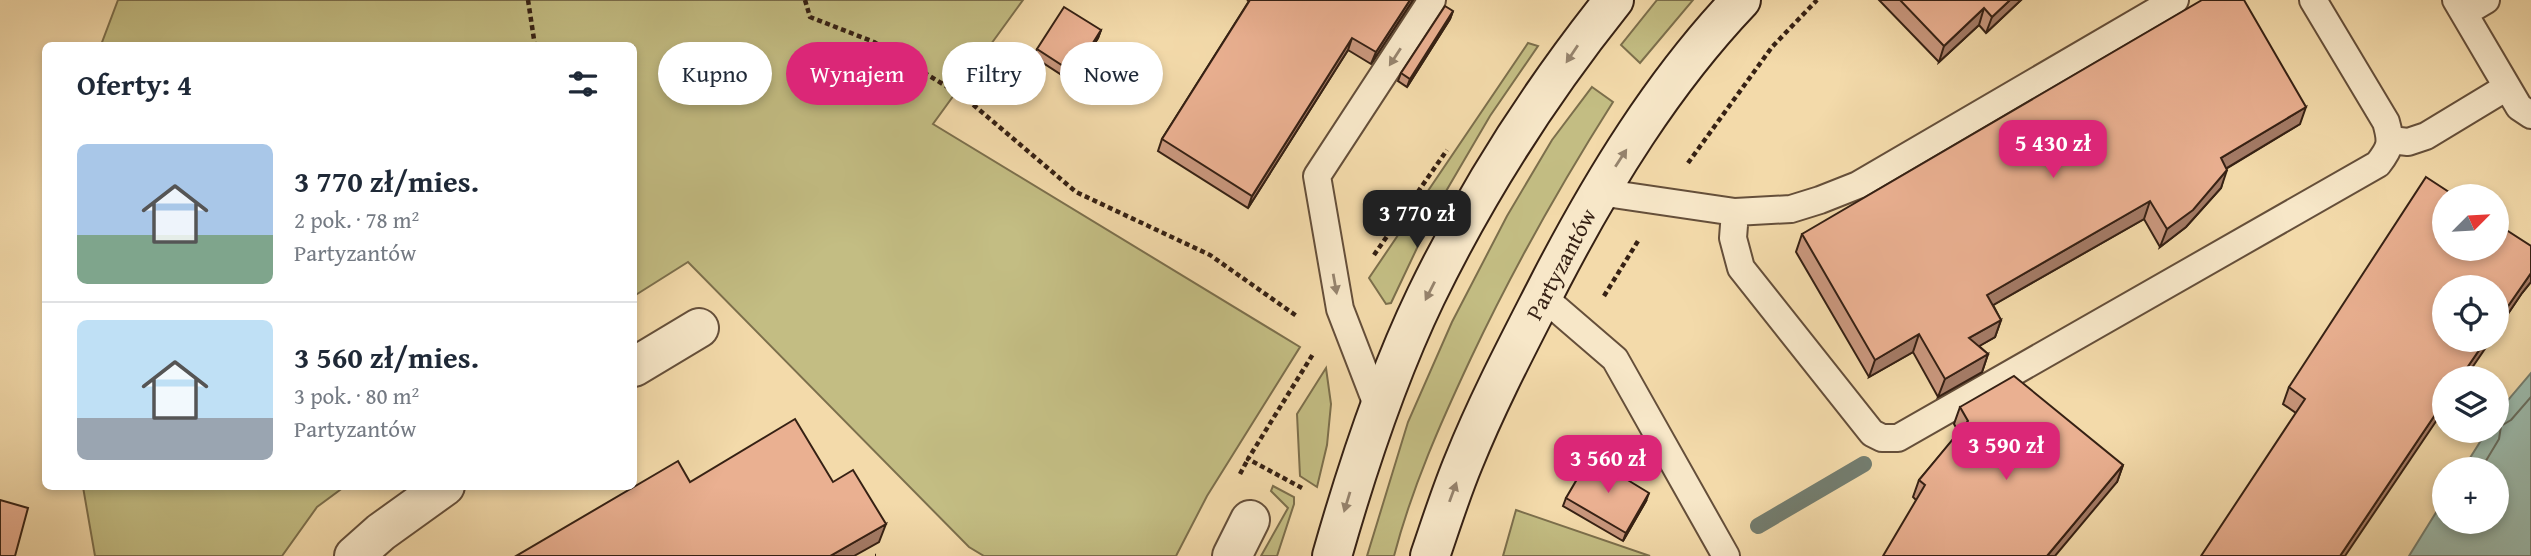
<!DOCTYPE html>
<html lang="pl">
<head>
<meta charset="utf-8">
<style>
	body { margin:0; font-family:"Gentium Book Plus",serif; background:#f6f6f7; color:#1f2937; height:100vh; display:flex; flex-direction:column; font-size:26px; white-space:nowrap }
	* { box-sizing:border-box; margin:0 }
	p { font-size:23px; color:#747a83 }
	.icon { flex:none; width:38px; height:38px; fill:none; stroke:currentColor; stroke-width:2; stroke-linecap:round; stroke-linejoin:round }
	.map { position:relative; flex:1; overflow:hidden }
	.side { position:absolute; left:42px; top:42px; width:595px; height:448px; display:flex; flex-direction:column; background:#fff; border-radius:10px; box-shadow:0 4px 10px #0003 }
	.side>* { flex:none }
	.top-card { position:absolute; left:658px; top:42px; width:665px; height:63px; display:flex; gap:14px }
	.needle { width:46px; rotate:66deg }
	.tools { position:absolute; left:2432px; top:184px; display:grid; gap:14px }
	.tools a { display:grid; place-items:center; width:77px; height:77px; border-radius:50%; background:#fff; box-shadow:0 4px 10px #0003; font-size:35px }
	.price { position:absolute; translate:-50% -60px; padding:0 16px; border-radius:14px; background:#db2777; color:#fff; font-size:23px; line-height:46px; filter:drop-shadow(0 2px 4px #0008) }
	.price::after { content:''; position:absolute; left:50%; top:42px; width:21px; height:16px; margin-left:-10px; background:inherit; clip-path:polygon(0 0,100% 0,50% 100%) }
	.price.current { background:#222; color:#fff }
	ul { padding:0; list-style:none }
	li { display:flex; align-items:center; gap:21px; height:175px; padding:0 35px }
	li+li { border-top:2px solid #e0e1e3 }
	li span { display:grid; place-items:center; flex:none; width:196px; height:140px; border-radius:10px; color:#555 }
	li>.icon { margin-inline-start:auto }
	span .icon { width:84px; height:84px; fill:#fffc; stroke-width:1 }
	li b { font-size:30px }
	h2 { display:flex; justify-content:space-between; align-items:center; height:84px; padding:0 35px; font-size:30px }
	.chip { padding:0 24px; border-radius:32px; background:#fff; box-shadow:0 4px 10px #0003; font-size:24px; line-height:63px }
	.chip.current { background:#db2777; color:#fff }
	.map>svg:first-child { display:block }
	.green { fill:#c3bd83; stroke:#7c6f4c; stroke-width:2 }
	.water { fill:#9bbaac; stroke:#737d6f; stroke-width:2 }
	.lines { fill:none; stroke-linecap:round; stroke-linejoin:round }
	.shore { stroke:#686e60; stroke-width:2 }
	.stream { stroke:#737d6f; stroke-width:16 }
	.lane-casing { stroke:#654f3a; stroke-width:30 }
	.street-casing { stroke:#654f3a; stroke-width:42 }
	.secondary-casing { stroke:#362114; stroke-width:42 }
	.path { stroke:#362114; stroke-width:4.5; stroke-dasharray:5 3.5; stroke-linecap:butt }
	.lane { stroke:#f7e7c8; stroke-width:26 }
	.street { stroke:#f7e7c8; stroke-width:38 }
	.secondary { stroke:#f7e7c8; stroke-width:38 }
	.wall { fill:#c9977d; stroke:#362114; stroke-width:2 }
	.shaded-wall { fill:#a47b66; stroke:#362114; stroke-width:2 }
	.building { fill:#eab091; stroke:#362114; stroke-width:2 }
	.oneway { fill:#96846e }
	.labels { text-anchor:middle; stroke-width:7; stroke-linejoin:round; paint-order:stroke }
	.street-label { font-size:23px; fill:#362114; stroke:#f7e7c8 }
</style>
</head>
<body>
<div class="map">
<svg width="2531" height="556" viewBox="0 0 2531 556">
	<rect width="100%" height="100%" fill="#f3daaa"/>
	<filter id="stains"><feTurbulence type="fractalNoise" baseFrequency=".00286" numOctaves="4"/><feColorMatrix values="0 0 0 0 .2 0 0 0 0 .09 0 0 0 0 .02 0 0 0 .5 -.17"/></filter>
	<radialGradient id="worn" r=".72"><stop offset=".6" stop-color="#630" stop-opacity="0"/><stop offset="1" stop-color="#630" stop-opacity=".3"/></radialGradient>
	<!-- green -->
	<path class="green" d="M118 0H1023L933 124 1300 347 1207 496 1176 556H984L969 547 688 262 634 296V46L101 45Z
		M1657 0H1693L1640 63 1621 45Z
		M1528 43 1538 46 1490 116 1435 210 1391 303 1386 304 1369 278Z
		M1592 87 1613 102C1561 184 1513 269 1471 358 1441 422 1412 487 1394 556H1367L1408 422 1452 322 1507 216 1552 140Z
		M1326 368 1331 404 1327 445 1317 487 1300 476 1297 414Z
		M1273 486 1294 497V504L1277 556H1261L1288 508 1271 491Z
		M83 487V486L344 487 317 507 282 556H95Z
		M1516 510 1650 556H1503Z"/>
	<!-- water -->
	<path class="water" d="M2531 373V556H2409L2445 498V522H2497V469H2463L2487 431 2497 430V413Z"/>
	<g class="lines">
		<!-- shore -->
		<path class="shore" d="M2481 469 2499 439 2501 426 2511 420 2531 397"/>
		<!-- stream -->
		<path class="stream" d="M1758 526 1864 464"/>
		<!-- lane casing -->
		<g class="lane-casing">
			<path id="lane" d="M2456 0 2519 107 2531 115
				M2464 13 2486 0
				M2391 140 2408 142 2426 136 2507 87
				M1599 192 1735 212 1791 209 1820 200 1858 185 2175 0
				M1735 212 1733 238 1741 268 1872 433 1882 438H1898L2378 164C2391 147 2392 143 2386 122L2313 0
				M1543 297 1615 359 1726 556
				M1379 410 1340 309 1317 176 1432 0"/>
		</g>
		<!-- street casing -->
		<g class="street-casing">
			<path id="street" d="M634 367 699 328
				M354 556 381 532 445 486
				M1232 556 1250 520"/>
		</g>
		<!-- secondary casing -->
		<g class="secondary-casing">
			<path id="secondary" d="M1332 556C1357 468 1386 379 1426 296 1476 193 1542 90 1614 0
				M1430 556C1441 524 1451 492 1464 461 1489 399 1521 339 1551 280 1603 180 1663 82 1741 0"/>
		</g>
		<!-- path -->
		<path class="path" d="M528 0 535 46
			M805 0 810 17 874 42 964 97 1076 192 1210 255 1298 317
			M1688 163 1772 47 1817 0
			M1374 255 1447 150
			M1604 296 1638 241
			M1240 474 1248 459
			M1302 488 1248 459 1313 354
			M875 556H876"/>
		<!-- lane -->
		<use href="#lane" class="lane"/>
		<!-- street -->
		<use href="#street" class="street"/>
		<!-- secondary -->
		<use href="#secondary" class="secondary"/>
	</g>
	<!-- wall -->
	<path class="wall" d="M1247 0H1413L1371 64 1348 50 1248 208 1158 151 1162 139 1249 1Z
		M1879 0H2021L1986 33 1979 25 1939 62Z
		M1453 11 1450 19 1407 87 1398 81 1401 73Z
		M1101 30 1098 38 1071 81 1034 57 1037 49Z
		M2300 124 2226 169 2221 188 2186 227 2160 247 2144 219 1993 305 2001 320 1995 337 1979 346 1988 354 1982 372 1938 397 1913 352 1869 377 1796 252 1802 234Z
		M2531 246V282L2522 293 2497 330V287L2296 413 2283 404 2289 387Z
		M1960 407 2123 465 2117 482 1916 500 1913 497 1919 480 1959 433 1954 424Z
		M1566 498 1646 501 1623 541 1563 506Z"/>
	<!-- shaded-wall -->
	<path class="shaded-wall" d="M1410 0H1413L1371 64 1376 52Z
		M2010 0H2021L1986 33 1992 17Z
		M1984 8 1979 25 1939 62 1944 46Z
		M1453 11 1450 19 1407 87 1410 79Z
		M1101 30 1098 38 1071 81 1074 73Z
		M1352 38 1348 50 1248 208 1252 196Z
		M2306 107 2300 124 2215 175 2221 158Z
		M2227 170 2221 188 2186 227 2160 247 2167 229Z
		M2150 201 2144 219 1981 312 1987 295Z
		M2531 273V282L2522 293 2497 330V322Z
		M2001 320 1995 337 1962 356 1969 338Z
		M1919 334 1913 352 1869 377 1875 360Z
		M2486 340H2491L2465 378H2460Z
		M1988 354 1982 372 1938 397 1945 379Z
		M2445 400V408L2345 556H2340Z
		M2123 465 2117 482 2055 556H2047Z
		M1649 493 1646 501 1623 541 1626 533Z
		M886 524 879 542 854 556H830Z"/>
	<!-- building -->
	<path class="building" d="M1250 0H1410L1376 52 1352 38 1252 196 1162 139Z
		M1900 0H2010L1992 17 1984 8 1944 46Z
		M2202 0H2244L2306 107 2221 158 2227 170 2193 210 2167 229 2150 201 1987 295 2001 320 1969 338 1988 354 1945 379 1919 334 1875 360 1802 234Z
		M1445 6 1453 11 1410 79 1401 73Z
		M1064 7 1101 30 1074 73 1037 49Z
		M2426 177 2455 196H2445V248H2497V224L2531 246V273L2497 322V287H2445V340H2486L2460 378H2445V400L2340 556H2201L2305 399 2289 387Z
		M2014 376 2123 465 2047 556H1883L1925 485 1919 480 1968 421 1960 407Z
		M795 419 833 482 853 470 886 524 830 556H516L678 461 690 482Z
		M1590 457 1649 493 1626 533 1566 498Z
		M0 500 28 508 15 556H0Z"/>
	<!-- one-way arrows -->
	<defs><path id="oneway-solid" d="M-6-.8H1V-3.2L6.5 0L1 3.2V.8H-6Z" transform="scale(1.75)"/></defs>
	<g class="oneway">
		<use href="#oneway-solid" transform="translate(1572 54) rotate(124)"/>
		<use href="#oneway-solid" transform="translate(1395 57) rotate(123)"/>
		<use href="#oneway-solid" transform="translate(1621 158) rotate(-57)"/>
		<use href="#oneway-solid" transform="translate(1335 284) rotate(80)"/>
		<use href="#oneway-solid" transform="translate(1430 291) rotate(117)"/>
		<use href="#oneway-solid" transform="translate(1453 492) rotate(-70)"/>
		<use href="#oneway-solid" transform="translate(1347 502) rotate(107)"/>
	</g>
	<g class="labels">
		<!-- street labels -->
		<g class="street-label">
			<text transform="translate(1561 264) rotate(-62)" y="8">Partyzantów</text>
		</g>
	</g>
	<rect width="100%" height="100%" filter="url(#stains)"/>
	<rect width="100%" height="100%" fill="url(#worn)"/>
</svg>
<div class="tools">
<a><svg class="needle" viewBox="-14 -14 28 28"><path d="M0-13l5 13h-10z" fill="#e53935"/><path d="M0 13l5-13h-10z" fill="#747a83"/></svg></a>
<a><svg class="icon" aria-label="locate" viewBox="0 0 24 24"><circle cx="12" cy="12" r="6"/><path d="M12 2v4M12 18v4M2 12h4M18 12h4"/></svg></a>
<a><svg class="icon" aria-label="layers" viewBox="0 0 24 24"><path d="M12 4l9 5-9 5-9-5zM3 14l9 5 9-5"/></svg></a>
<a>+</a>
</div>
<b class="price" style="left:2053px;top:180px">5 430 zł</b>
<b class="price current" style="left:1417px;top:250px">3 770 zł</b>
<b class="price" style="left:2006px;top:482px">3 590 zł</b>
<b class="price" style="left:1608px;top:495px">3 560 zł</b>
<div class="top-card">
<a class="chip">Kupno</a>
<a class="chip current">Wynajem</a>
<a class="chip">Filtry</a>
<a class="chip">Nowe</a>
</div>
<section class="side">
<h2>Oferty: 4<svg class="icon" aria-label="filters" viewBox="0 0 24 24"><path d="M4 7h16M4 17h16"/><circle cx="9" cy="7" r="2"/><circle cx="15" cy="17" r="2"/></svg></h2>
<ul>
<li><span style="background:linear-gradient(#a9c7e8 65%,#7fa58c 0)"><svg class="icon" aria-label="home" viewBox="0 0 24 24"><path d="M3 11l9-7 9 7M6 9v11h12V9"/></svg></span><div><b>3 770 zł/mies.</b><p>2 pok. · 78 m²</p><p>Partyzantów</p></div></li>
<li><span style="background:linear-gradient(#bfe0f5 70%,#9aa5b1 0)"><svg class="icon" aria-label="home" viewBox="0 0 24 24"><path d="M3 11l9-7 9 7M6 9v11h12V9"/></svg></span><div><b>3 560 zł/mies.</b><p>3 pok. · 80 m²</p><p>Partyzantów</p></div></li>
</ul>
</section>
</div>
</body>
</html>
